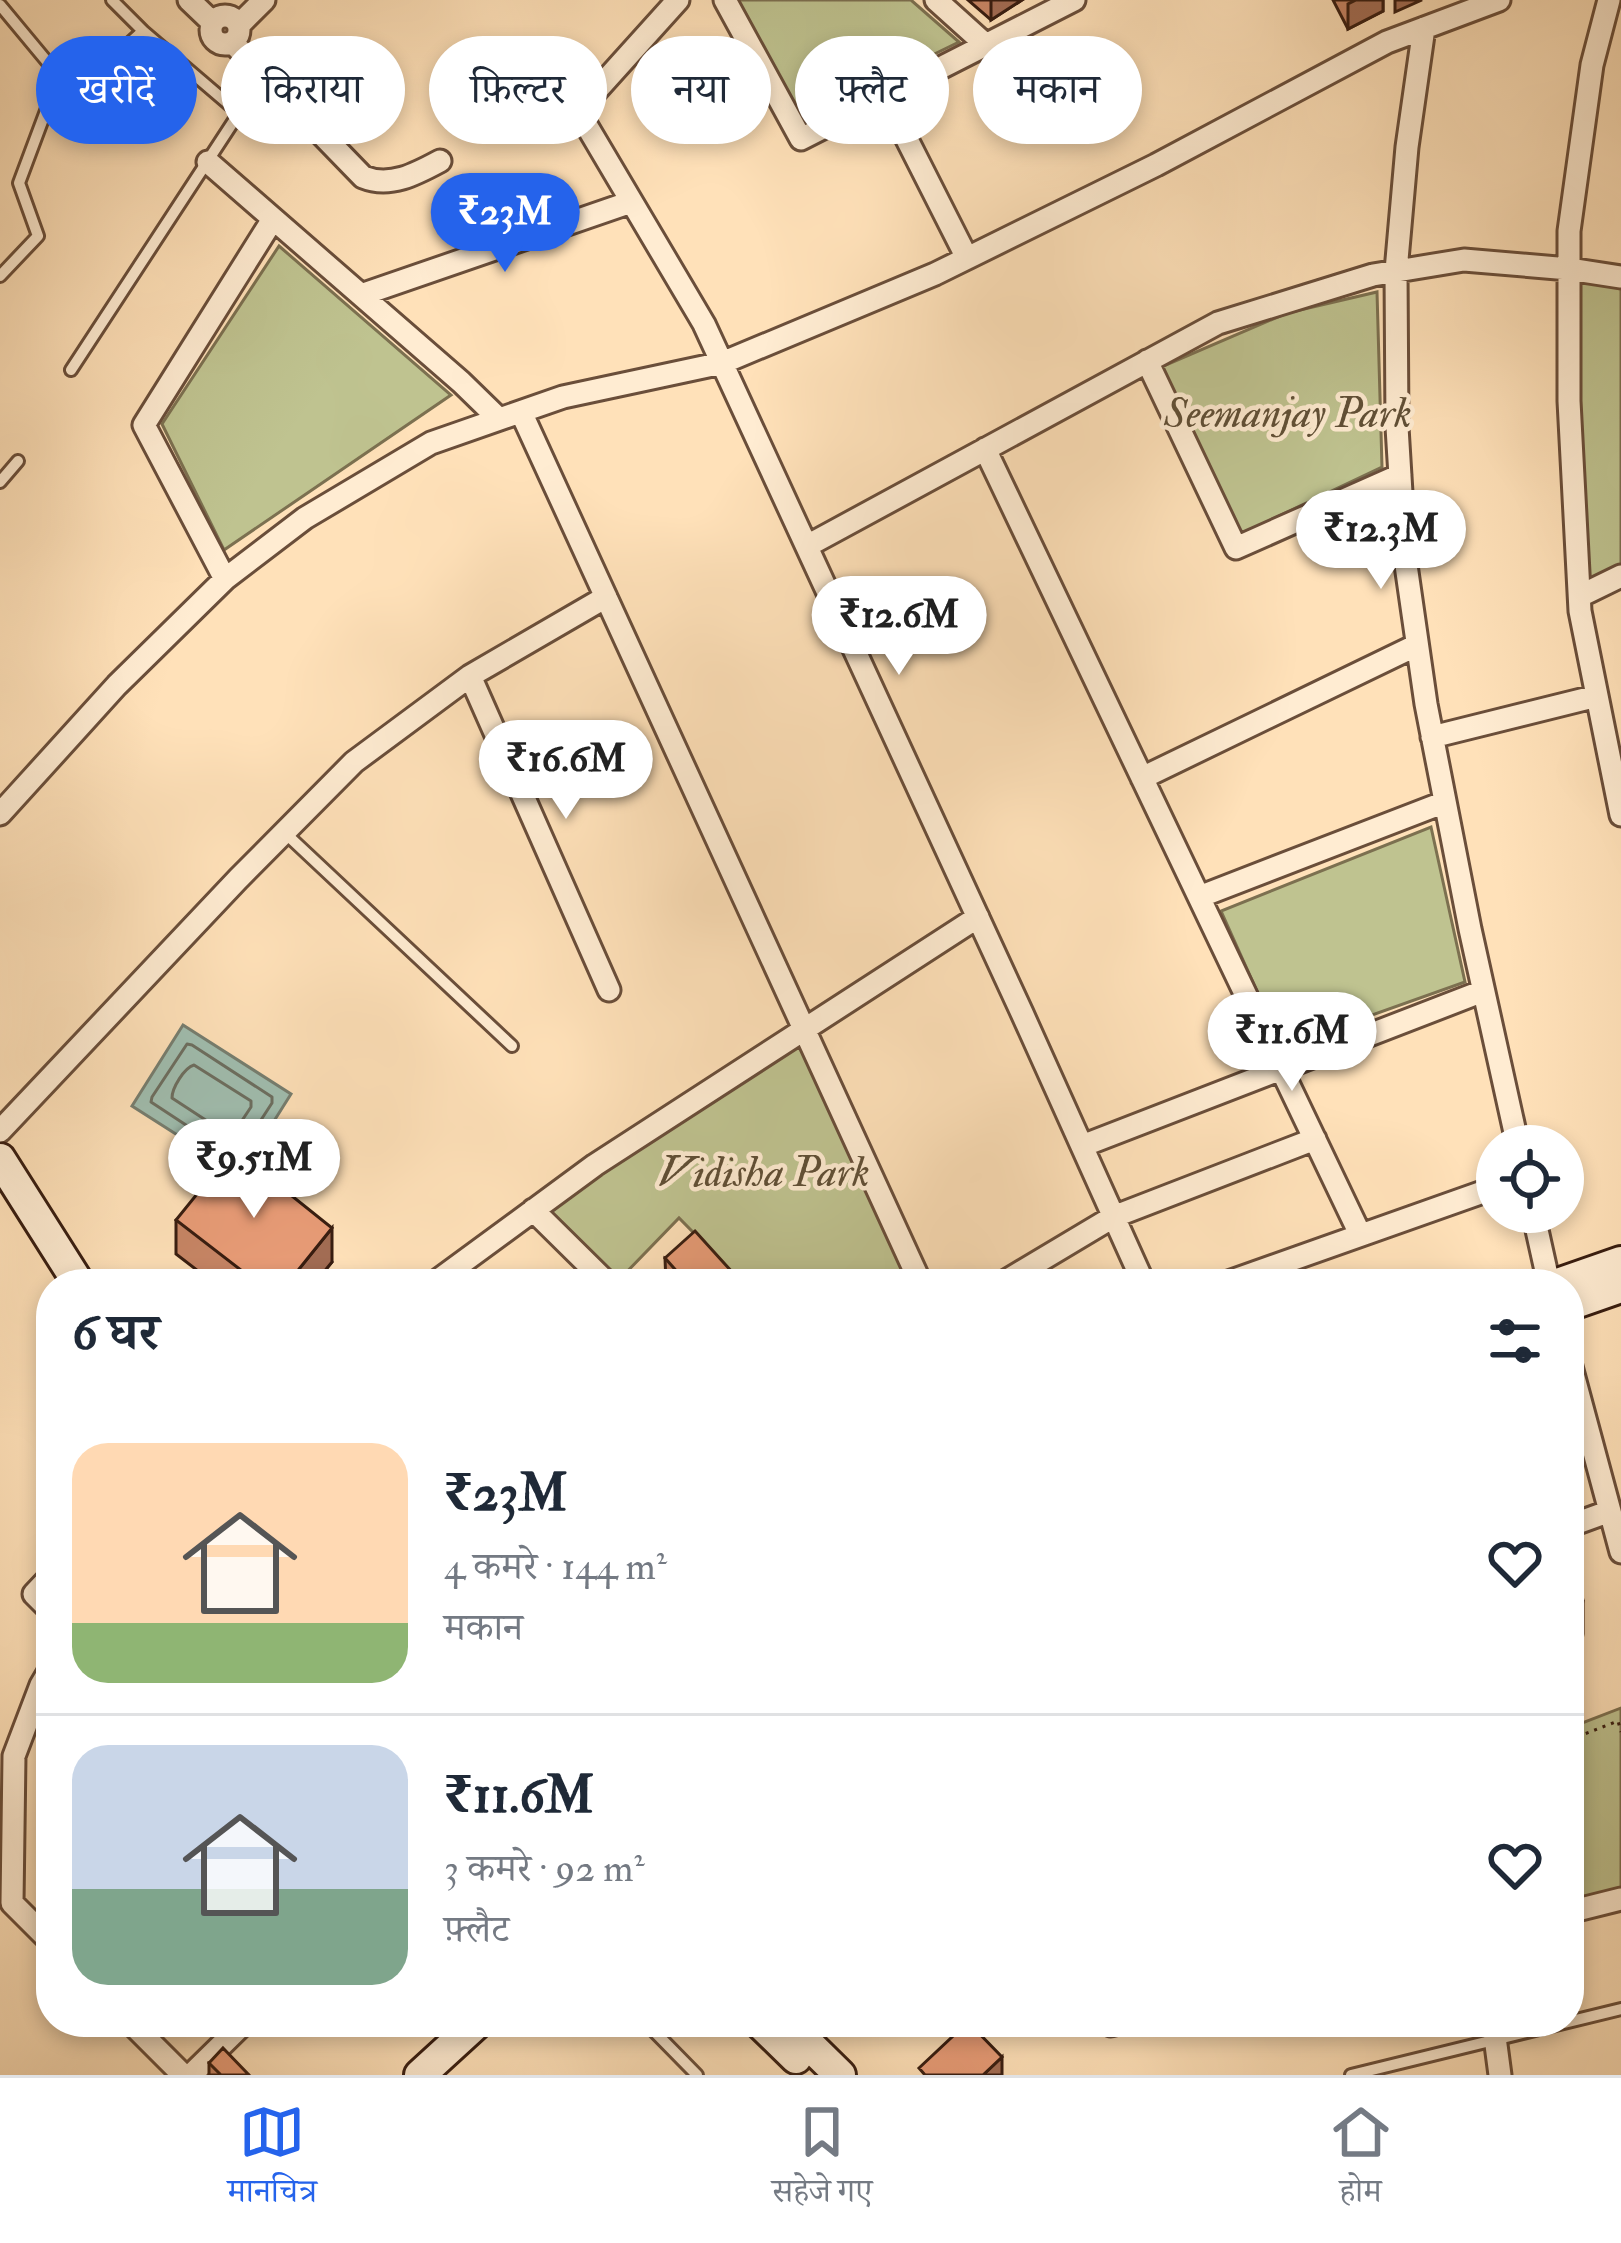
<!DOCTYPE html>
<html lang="hi">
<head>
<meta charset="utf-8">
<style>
	body { margin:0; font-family:"IM FELL Double Pica","Noto Serif Devanagari",serif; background:#f2f2f3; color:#1f2937; height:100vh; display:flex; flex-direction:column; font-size:45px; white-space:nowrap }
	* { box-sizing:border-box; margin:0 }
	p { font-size:39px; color:#747a83 }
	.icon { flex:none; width:66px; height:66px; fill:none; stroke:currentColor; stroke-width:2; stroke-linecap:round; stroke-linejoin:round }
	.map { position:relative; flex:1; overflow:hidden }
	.drawer { position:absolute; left:36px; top:1269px; width:1548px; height:768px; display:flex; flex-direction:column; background:#fff; border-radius:48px; box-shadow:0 6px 18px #0003 }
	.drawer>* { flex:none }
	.hud { position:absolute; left:36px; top:36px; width:1551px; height:108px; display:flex; gap:24px }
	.buttons { position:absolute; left:1476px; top:1125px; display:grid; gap:24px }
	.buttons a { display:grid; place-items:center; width:108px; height:108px; border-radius:50%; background:#fff; box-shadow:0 6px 18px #0003; font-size:60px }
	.price { position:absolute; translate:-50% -102px; padding:0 27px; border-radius:42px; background:#fff; color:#222; font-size:39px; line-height:78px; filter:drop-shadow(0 3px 6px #0008) }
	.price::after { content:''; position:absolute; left:50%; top:72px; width:36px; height:27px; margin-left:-18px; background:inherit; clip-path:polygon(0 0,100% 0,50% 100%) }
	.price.on { background:#2563eb; color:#fff }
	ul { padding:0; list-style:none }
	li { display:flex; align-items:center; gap:36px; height:300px; padding:0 36px }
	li+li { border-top:3px solid #e0e1e3 }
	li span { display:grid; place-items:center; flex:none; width:336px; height:240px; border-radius:36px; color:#555 }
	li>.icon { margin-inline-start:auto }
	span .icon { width:144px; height:144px; fill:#fffc; stroke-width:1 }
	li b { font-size:51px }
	h2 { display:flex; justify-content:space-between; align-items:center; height:144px; padding:0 36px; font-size:51px }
	.chip { padding:0 42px; border-radius:54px; background:#fff; box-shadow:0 6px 18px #0003; font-size:42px; line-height:108px }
	.chip.on { background:#2563eb; color:#fff }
	.menu { display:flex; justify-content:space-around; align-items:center; height:168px; border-top:3px solid #e0e1e3; background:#fff; font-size:33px; color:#747a83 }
	.menu a { display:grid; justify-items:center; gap:6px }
	.menu .on { color:#2563eb }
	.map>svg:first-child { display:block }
	.green { fill:#bfc390; stroke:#7c7050; stroke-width:3 }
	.water { fill:#a0beb0; stroke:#767e70; stroke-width:3 }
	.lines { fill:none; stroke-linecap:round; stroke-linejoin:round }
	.shore { stroke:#6c6e60; stroke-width:3 }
	.lane-casing { stroke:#6a4e3a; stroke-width:16 }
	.street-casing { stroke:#6a4e3a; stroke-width:27 }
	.secondary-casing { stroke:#381d10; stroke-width:36 }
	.path { stroke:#381d10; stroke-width:3; stroke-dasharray:3 6; stroke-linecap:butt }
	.lane { stroke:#ffecd2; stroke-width:10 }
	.street { stroke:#ffecd2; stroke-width:21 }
	.secondary { stroke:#ffecd2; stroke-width:30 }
	.wall { fill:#c78565; stroke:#381d10; stroke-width:3 }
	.shaded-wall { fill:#a26c53; stroke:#381d10; stroke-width:3 }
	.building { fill:#e79b76; stroke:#381d10; stroke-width:3 }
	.labels { text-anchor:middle; stroke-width:9; stroke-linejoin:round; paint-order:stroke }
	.park-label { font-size:42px; font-style:italic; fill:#604f36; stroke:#ffecd2 }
</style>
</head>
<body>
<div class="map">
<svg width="1621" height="2075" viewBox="0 0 1621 2075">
	<rect width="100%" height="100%" fill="#ffe1b9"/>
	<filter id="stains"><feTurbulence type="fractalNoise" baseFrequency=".00167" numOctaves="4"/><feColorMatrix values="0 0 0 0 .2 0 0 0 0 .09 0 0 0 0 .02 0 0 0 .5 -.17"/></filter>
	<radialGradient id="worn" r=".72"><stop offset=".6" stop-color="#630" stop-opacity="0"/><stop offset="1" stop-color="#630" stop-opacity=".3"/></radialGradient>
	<!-- green -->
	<path class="green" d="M734 0H911L959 42 799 120Z
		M279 246 451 395 224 550 162 424Z
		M1575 281 1621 288V567L1586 586Z
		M1377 292 1382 467 1239 535 1161 367 1287 313Z
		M1431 827 1465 982 1282 1047 1221 911Z
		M801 1035 915 1284H744L679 1218 616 1283 543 1211Z
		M1621 1708V1888L1569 1902V1728Z"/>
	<!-- water -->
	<path class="water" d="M183 1025 291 1094 240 1175 132 1106Z"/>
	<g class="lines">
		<!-- shore -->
		<path class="shore" d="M194 1065 251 1101V1107L233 1134H227L172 1098C172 1088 184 1068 194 1065Z
			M227 1152 151 1102 152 1097 187 1044 192 1045 272 1097V1103L239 1154"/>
		<!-- lane casing -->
		<g class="lane-casing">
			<path id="lane" d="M112 0 143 31
				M0 5 59 76
				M59 76 71 78 98 56 112 59 143 31 239 113 71 370
				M0 276 38 236 19 183 59 76
				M0 482 18 461
				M284 832 512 1046
				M645 2022 697 2075
				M1351 2075 1621 2009"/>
		</g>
		<!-- street casing -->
		<g class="street-casing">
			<path id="street" d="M189 0 212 22
				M678 0 578 111 704 324 1022 1013 1144 1284
				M725 0 801 139 1074 0
				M936 0 986 45
				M1609 0 1592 65 1569 231V401L1580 611 1621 815
				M211 30a14 14 0 1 1 28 0a14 14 0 1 1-28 0Z
				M239 25 264 0
				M1424 28 1407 147 1396 271 1397 427 1405 558 1426 704 1470 929 1518 1146
				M232 42 363 177C390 188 416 174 440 161
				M885 96 967 258
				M208 162 461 382 499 419
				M361 295 631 202
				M1147 361 1236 548 1400 475
				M521 412 921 1284
				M985 449 1360 1234
				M807 546 1218 323 1373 275 1464 260 1569 269 1621 277
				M225 579 144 425 273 219
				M1580 596 1621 576
				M470 676 609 990
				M1432 737 1597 696
				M1142 778 1417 645
				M0 814 117 685 225 579 305 518 431 443 563 397 722 363 935 274 1156 165 1387 42 1499 0
				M1199 897 1445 802
				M0 1131 238 879 354 762 470 676 606 597
				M1082 1146 1483 991
				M533 1210 608 1284
				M1533 1212 1549 1284
				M433 1284 595 1165 978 917
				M1001 1284 1113 1217 1315 1139
				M1223 1284 1497 1187
				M1569 1359 1621 1552
				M1569 1526 1610 1511
				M51 1576 34 1594 51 1611
				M51 1668 41 1685 14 1756 12 1903 51 1942
				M1569 1912 1621 1899
				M130 2022 183 2075
				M446 2022 447 2024
				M1108 2022 1111 2025 1123 2022
				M1493 2022 1500 2075
				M191 2075 245 2022"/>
		</g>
		<!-- secondary casing -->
		<g class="secondary-casing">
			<path id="secondary" d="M0 1159 79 1284
				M1558 1284 1621 1262
				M1569 1305 1621 1287
				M759 2022 796 2058
				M786 2022 840 2075
				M420 2075 478 2022"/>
		</g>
		<!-- path -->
		<path class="path" d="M1569 1740 1618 1721 1621 1732"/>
		<!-- lane -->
		<use href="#lane" class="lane"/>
		<!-- street -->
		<use href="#street" class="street"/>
		<!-- secondary -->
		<use href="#secondary" class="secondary"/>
	</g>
	<!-- wall -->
	<path class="wall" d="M968 0H1022L991 20Z
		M1333 0H1383V11L1348 29Z
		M275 1182 332 1262 314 1284H215L176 1254V1220Z
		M665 1258 733 1284H666Z
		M209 2063 249 2075H209Z"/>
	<!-- shaded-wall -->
	<path class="shaded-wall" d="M991 0H1022L991 20Z
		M1356 0H1383V11L1348 29V4Z
		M1395 0H1422L1395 12Z
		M332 1228V1262L314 1284H287Z
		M733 1273V1284H720Z
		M1583 1600V1634L1580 1654 1569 1671V1637Z
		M1002 2057V2075H983Z"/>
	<!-- building -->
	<path class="building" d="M231 1152 244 1162 254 1152 275 1166 267 1176 332 1228 287 1284H259L176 1220Z
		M695 1231 733 1273 720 1284H688L665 1258Z
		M1569 1568 1578 1580 1583 1600 1580 1620 1569 1637Z
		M968 2022 1002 2057 983 2075H925L919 2068Z
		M223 2048 249 2075H221L209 2063Z"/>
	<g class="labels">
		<!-- park labels -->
		<g class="park-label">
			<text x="1288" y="427">Seemanjay Park</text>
			<text x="764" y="1186">Vidisha Park</text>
		</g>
	</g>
	<rect width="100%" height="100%" filter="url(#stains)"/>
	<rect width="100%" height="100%" fill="url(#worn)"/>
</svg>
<div class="buttons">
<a><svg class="icon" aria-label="locate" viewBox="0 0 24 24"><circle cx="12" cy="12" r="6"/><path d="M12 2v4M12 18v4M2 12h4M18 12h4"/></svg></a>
</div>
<b class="price on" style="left:505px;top:275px">₹23M</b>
<b class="price" style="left:1381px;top:592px">₹12.3M</b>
<b class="price" style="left:899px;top:678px">₹12.6M</b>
<b class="price" style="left:566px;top:822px">₹16.6M</b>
<b class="price" style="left:1292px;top:1094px">₹11.6M</b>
<b class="price" style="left:254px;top:1221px">₹9.51M</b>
<div class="hud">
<a class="chip on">खरीदें</a>
<a class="chip">किराया</a>
<a class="chip">फ़िल्टर</a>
<a class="chip">नया</a>
<a class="chip">फ़्लैट</a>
<a class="chip">मकान</a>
</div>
<section class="drawer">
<h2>6 घर<svg class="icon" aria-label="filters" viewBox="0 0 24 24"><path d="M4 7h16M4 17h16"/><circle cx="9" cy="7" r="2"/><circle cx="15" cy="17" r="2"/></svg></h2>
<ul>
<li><span style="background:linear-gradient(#ffd9b3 75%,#8fb573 0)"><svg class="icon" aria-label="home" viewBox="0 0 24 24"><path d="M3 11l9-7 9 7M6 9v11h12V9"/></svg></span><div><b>₹23M</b><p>4 कमरे · 144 m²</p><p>मकान</p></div><svg class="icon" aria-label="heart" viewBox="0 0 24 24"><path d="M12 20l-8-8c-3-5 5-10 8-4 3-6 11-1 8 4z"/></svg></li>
<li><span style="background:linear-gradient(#c9d6e8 60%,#7fa58c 0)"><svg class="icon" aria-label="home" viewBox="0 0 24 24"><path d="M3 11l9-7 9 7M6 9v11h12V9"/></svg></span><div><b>₹11.6M</b><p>3 कमरे · 92 m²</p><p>फ़्लैट</p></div><svg class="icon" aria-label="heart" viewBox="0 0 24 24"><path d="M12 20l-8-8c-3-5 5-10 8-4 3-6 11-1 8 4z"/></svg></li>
</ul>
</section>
</div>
<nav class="menu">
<a class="on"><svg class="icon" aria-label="map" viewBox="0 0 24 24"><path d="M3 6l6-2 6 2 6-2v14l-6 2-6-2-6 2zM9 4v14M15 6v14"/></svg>मानचित्र</a>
<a><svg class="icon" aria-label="saved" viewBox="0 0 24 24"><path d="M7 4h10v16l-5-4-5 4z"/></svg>सहेजे गए</a>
<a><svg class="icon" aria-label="home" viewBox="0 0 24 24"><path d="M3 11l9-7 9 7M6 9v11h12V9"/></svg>होम</a>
</nav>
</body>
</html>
